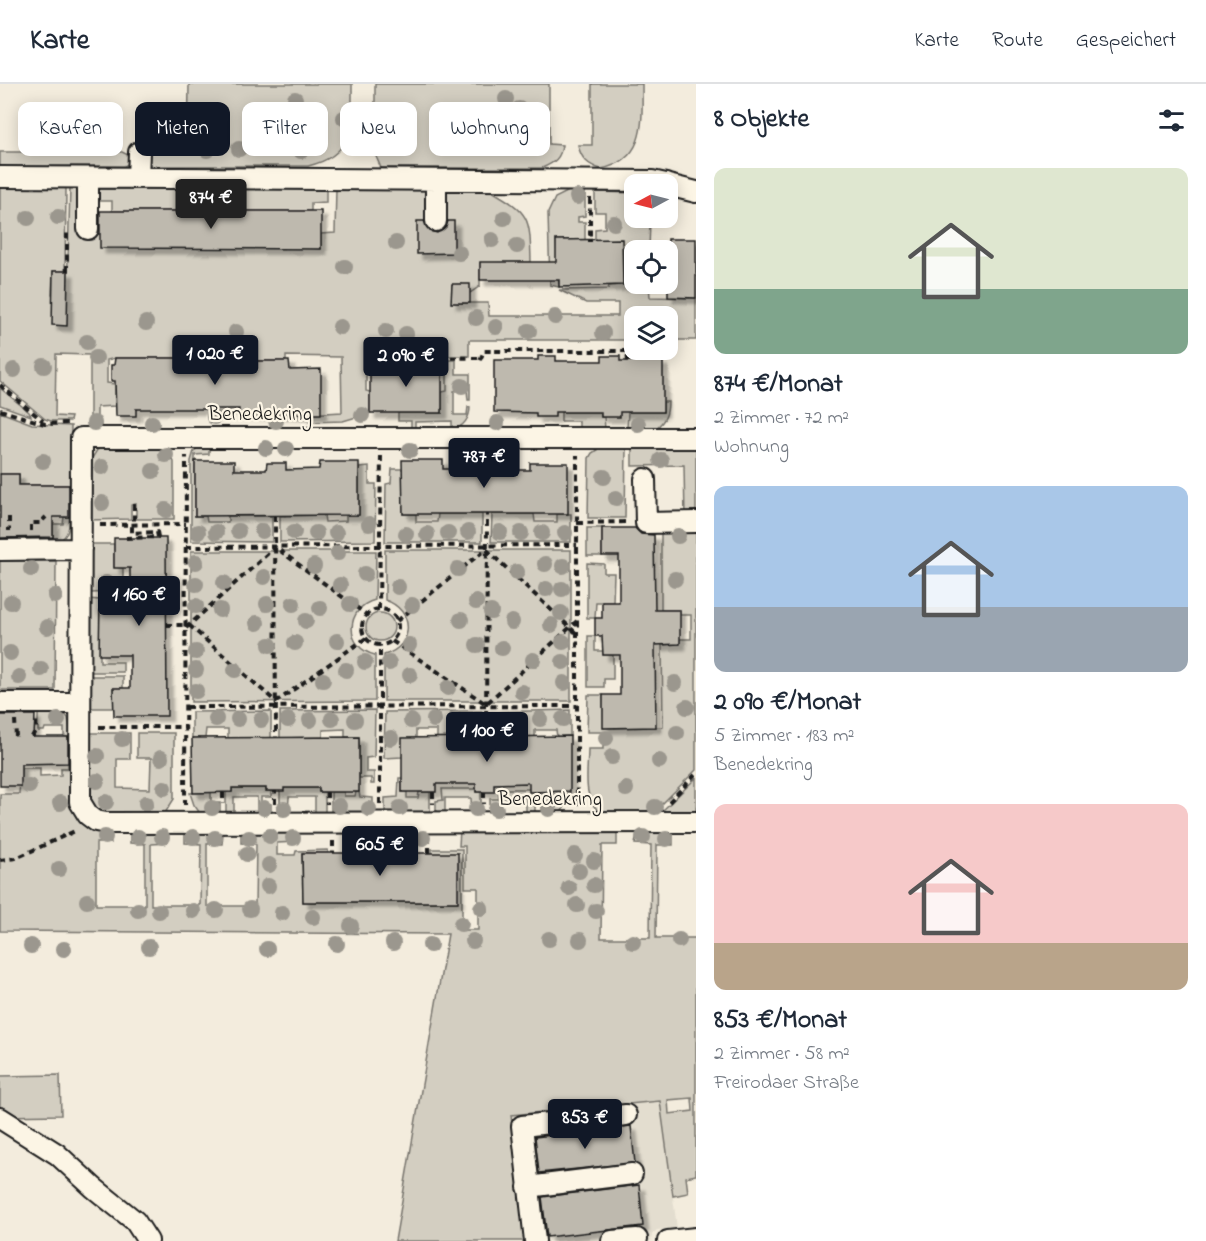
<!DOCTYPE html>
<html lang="de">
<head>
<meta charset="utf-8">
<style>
	body { margin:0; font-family:"Indie Flower",sans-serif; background:#f6f6f7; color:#1f2937; height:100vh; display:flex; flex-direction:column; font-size:22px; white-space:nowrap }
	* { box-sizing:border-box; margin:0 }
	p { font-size:20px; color:#747a83 }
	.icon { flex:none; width:33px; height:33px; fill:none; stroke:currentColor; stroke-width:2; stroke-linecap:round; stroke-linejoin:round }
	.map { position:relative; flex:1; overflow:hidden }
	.side { display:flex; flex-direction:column; background:#fff; width:510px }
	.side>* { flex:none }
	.banner { position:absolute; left:18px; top:18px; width:570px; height:54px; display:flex; gap:12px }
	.needle { width:39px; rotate:263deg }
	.tools { position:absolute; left:624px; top:90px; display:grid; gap:12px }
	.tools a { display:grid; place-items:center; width:54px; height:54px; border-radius:12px; background:#fff; box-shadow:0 3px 15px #0003; font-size:30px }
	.price { position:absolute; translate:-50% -51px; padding:0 14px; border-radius:6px; background:#111827; color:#fff; font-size:20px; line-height:39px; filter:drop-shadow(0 2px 3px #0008) }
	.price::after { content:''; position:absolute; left:50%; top:36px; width:18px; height:14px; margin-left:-9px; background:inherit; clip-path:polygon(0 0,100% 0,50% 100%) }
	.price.active { background:#222; color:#fff }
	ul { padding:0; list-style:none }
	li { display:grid; align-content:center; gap:12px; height:318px; padding:0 18px }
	li span { display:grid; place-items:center; height:186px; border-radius:12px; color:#555 }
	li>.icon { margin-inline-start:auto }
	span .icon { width:108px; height:108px; fill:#fffc; stroke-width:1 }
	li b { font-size:26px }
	h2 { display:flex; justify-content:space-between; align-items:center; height:72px; padding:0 18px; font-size:26px }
	.tag { padding:0 21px; border-radius:12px; background:#fff; box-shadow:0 3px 15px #0003; font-size:21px; line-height:54px }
	.tag.active { background:#111827; color:#fff }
	header { display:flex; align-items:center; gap:36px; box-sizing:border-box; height:84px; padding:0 30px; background:#fff; border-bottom:2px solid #e0e1e3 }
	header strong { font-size:28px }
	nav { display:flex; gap:33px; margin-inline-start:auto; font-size:21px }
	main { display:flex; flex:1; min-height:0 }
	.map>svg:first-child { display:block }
	.built { fill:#e3ddcf }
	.green { fill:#d3cec1; stroke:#78756e; stroke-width:1.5; fill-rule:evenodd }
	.building { fill:#beb9ae; stroke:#1c1c1c; stroke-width:1.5; filter:url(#shadow) }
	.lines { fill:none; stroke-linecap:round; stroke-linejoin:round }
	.minor-casing { stroke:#1c1c1c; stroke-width:24 }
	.path { stroke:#1c1c1c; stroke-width:4; stroke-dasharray:6 4.5; stroke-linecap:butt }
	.minor { stroke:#fcf5e5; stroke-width:20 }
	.tree { fill:#9b978e }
	.labels { text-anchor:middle; stroke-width:4.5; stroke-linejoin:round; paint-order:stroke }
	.street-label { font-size:21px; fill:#1c1c1c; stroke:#fcf5e5 }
</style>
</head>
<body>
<header>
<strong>Karte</strong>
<nav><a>Karte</a><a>Route</a><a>Gespeichert</a></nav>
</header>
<main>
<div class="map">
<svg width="696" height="1157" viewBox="0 0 696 1157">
	<defs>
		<filter id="shadow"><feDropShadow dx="5.5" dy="5.5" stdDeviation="1.5" flood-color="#0004"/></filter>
	</defs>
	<rect width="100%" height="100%" fill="#f3ecdd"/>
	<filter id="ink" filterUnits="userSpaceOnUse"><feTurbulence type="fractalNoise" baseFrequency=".0167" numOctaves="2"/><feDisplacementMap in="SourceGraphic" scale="12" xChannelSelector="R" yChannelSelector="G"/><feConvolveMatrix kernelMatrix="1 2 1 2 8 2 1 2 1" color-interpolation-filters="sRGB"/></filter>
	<g filter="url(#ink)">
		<!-- built -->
		<path class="built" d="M660 1016 677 1144 657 1146 652 1150 651 1157H526L512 1032Z"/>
		<!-- green -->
		<path class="green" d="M189 0H352C352 40 355 71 308 82H151L148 79 147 71 151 68H188Z
			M375 0H549V60L562 61C561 74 554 79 542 84H381L375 70Z
			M592 0H642C642 37 647 76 601 85 588 81 581 75 578 61H592Z
			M0 68H122L130 72V79L124 82 0 83Z
			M0 104H66L65 187H53L52 210 67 211 70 104H83V149L321 165V150L335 149 336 104 490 106C530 129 530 133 531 178L480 179V202L470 209H462V200L452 201V219H488L489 232H618V219H586L559 206 608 205 609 202 619 201V177L595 158V145L605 144V128H595V108L634 109V134H641L643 139 650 137 649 166H634V200H649L650 213 696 214V256H668V232H634V256H469V272H391L390 278H370V288H366V307L370 308V329L343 337 309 338V330L342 328 341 273 286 272V277H239L238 274H115L107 276V299L115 300V322L97 323V339H101V345H93L90 339V271L56 270 55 332 71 333 70 337H51L45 335 0 297Z
			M326 104V118L311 119V127H213V105Z
			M93 105H204V127H112V117H93Z
			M569 107H585V132L578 133V138H585V158L580 156H556L559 203 550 201 548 129 555 114Z
			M408 276H456V290H470V316H468L467 306 454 307V331H467L468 323H470C470 333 464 344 452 345V337L415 338V345H411V337H398V329H442V308L447 307V288L442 287V278H408Z
			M0 304 29 328 31 332 0 321Z
			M663 318H668C668 330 665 337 656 344H627L628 328H663Z
			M0 328 32 340 71 342 70 401H19V390H0Z
			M561 328H601V333H604L605 345H579V337H561Z
			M166 362 174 378V435H136V420L131 421V435L88 436 89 379 97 366 104 363Z
			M603 362 626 363 625 434H588L589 374 592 369Z
			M632 362H692L696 364V434H685L684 381 632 382Z
			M200 363H221V365H209V370L195 371V432H206L207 438H228V432H272V458L191 457V377L194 367Z
			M369 383V400H376L375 457 280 458V432L324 431 325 438 346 437V431H359V384Z
			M392 385H403V430H416V438H437L438 430H482V458H385L386 400 391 399Z
			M492 430H534L535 438H557V430H571V458H491Z
			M64 433H70C69 446 68 455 53 458V441L46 440H63Z
			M696 443V686L653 729H602C581 718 588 686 588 665H603V648H587L588 611H603L604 644 663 643 662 561 679 560 680 555H691V531H680V526H661V444Z
			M587 444H602V472H587Z
			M89 460H114V483L123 484V508L89 509Z
			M385 466H571V617H384V571C415 562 415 526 385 516Z
			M191 467H376L375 516C345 524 344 564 375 571V617L191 618Z
			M0 477H56L55 606H0Z
			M587 479 604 480V489H614L613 518H596L595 534H587Z
			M88 515 100 516V578H123V588H89Z
			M366 543a14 14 0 1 1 28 0a14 14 0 1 1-28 0Z
			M588 552H595V567H603V571H613V595H604V603H588Z
			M89 592H123V604H113L114 624H89Z
			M375 626 374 673 366 674V688H374V700H371V694H359V653H345V645L323 646V653L280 654V627Z
			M570 626V652L557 653 556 646H535V653H491L490 628Z
			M271 627V654H228V645H206L205 654H192V628Z
			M482 627V653L437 654V646H416V654L402 673 384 674 385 628Z
			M38 628H59L64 631V629L68 634 83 739 91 745 109 747 111 759H96V821H145V760L130 759V750L133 746 164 747 167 750V759L151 760V821H200L201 760 185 759V750L189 747H219L223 750 222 760H207V822H255L256 760 241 759V750L244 747 297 746V758L277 759V771H295L296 767 328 766V769H302L303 818H457L432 769V765H462V846H478V804H465V762H459L460 746H614L617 749V761H602L601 854H650L651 761 635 760 638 746H670L673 749V761H657L656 854H696V1091L686 1093 688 1109 673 1112 660 1017 511 1031 525 1157H395L448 850 0 847V710H19L21 684H40V692L61 691V684H68V653L64 652V644H45L44 647H38ZM692 1014 693 1027 669 1030 668 1016Z
			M89 649H130V675H117V704L150 705 151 674H137V649H174V715L165 729H110L99 726 94 721 89 710Z
			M399 694H402V708H407V714H418L419 708H430V729H385V714L398 713Z
			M696 694V728H661Z
			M232 704H266V707H271V713H261V720H271V729H257V713H234V729H226V708H232Z
			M284 704H319V708H325V729H315V713H289L288 729H280V707Z
			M442 705H476V708H481V728H472L471 714H445V729H439L436 726V717L443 716Z
			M499 705H529L530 708H535V728H526V713L499 714V728H490V715H499Z
			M211 708V719H220V729H200L194 721 190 709Z
			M331 708H344V712H355L356 708H359L360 713 373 714V728L331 729Z
			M549 708H553L554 714H568L569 708H570V716L561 728H542V718L550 717Z
			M60 991 61 1031 0 1032V992Z"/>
		<!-- building -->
		<path class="building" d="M100 127H321V165L100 164Z
			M417 137H424L430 147 437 149 446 143 448 137H454V169L417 170Z
			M622 155 623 201 559 203V196H480V178H556V156Z
			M668 155H696V214L668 213Z
			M53 187H68L67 242 52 241Z
			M452 200H470V219H451Z
			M538 272H556V277H602V272H620V277H663V328H620V333H601V328H555V333H536V329L494 328V276H538Z
			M115 274H239V277H289L290 286 321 285V330H239V325H136V332H116L115 297H111V281H114Z
			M370 278H442V329H370Z
			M402 376H443V385H477L476 378H495V386H530V379H568V430H403Z
			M195 377H234V386H266L267 379H286V386L319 385 320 378H359V431L195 432Z
			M0 390H19V401H69V433H53V453L0 454Z
			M602 444H635L641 450 654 451 655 526H680V560L655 561 656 643 603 644V611H620V571H603L602 552H595V534H602V518H619V472H602Z
			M114 454H166L167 632H114L113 604H130V571H99L100 516H130V484H114Z
			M0 631H35L34 653H68V679L21 680V702H0Z
			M570 652V707L529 708V699L494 700V708H476V700H436V708H402V654Z
			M359 653V708H319V704H284V707H266V704H232V708L193 709 192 654Z
			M302 769H458V818H303Z
			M631 1042 635 1079 539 1089 535 1053Z
			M639 1101 643 1142 547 1153 542 1113Z"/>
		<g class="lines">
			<!-- minor casing -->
			<g class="minor-casing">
				<path id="minor" d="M0 93 652 97 666 100
					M138 94 139 68
					M436 96V137
					M668 101 696 108
					M88 145V94
					M696 354H81L80 718 88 731 96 737 106 739 696 738
					M645 395 646 439 696 438
					M0 466 81 465
					M0 619H80
					M0 1034 57 1070 94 1104 135 1137 148 1157
					M528 1103 632 1090
					M535 1157 522 1042 626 1031
					M612 1157 637 1155
					M668 1157 696 1154"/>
			</g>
			<!-- path -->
			<path class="path" d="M590 114V158
				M67 187V149
				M480 276 484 267H627L628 277
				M393 278V273L481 274
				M0 301 43 337
				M0 326 45 340 68 339
				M134 420V441
				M275 432 276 654
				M9 433V447
				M577 439 627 438
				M100 441 186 440
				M31 447V439H40L46 433
				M126 454 158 453 157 448 132 449V441
				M186 463 577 461
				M379 525 381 371
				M362 543a18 18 0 1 1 36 0a18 18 0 1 1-36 0Z
				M397 537 486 465 577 550
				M166 541H186
				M189 541 276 618 366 554
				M186 544 275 463 367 531
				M392 557 486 620 577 537
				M186 623 577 622
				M15 636 16 653
				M99 643H186
				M32 653 36 645V637
				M486 653 487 430
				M327 708V720
				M433 708V720
				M484 708V720
				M223 709V720
				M669 718 696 690
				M275 720V707
				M380 720V561
				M538 720V708
				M185 721 186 372
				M577 721V371
				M333 757V769
				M429 769V758
				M0 776 16 774 77 746"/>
			<!-- minor -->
			<use href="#minor" class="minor"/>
		</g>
		<!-- trees -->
		<g class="tree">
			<circle cx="295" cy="15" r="8"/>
			<circle cx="506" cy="15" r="8"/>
			<circle cx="282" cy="23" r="8"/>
			<circle cx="519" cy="25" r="8"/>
			<circle cx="504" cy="30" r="8"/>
			<circle cx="302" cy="31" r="8"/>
			<circle cx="344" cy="34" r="8"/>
			<circle cx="283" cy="41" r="8"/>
			<circle cx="388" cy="53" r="8"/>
			<circle cx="239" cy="65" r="8"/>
			<circle cx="272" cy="65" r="8"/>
			<circle cx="207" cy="66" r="8"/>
			<circle cx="301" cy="67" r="8"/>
			<circle cx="577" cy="113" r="8"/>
			<circle cx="58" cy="133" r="8"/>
			<circle cx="28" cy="134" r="8"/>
			<circle cx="504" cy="134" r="8"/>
			<circle cx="614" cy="139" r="8"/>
			<circle cx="492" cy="156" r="8"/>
			<circle cx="396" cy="159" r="8"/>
			<circle cx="517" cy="162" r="8"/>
			<circle cx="459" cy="169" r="8"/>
			<circle cx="345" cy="183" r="8"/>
			<circle cx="555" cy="233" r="8"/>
			<circle cx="476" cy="234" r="8"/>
			<circle cx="146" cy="239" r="8"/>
			<circle cx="340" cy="243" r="8"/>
			<circle cx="496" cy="243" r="8"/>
			<circle cx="386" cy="247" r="8"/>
			<circle cx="529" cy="247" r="8"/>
			<circle cx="236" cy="248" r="8"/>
			<circle cx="603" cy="249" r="8"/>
			<circle cx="406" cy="250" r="8"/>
			<circle cx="87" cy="258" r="8"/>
			<circle cx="96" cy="274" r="8"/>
			<circle cx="44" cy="282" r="8"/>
			<circle cx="14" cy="286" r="8"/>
			<circle cx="462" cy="302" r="8"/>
			<circle cx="362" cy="331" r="8"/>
			<circle cx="214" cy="333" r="8"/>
			<circle cx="276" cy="337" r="8"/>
			<circle cx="94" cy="339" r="8"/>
			<circle cx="152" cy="339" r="8"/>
			<circle cx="497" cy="339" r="8"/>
			<circle cx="638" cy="340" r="8"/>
			<circle cx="266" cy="364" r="8"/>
			<circle cx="476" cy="364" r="8"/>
			<circle cx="497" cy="364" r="8"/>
			<circle cx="286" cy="365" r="8"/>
			<circle cx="410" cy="366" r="8"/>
			<circle cx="166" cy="371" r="8"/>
			<circle cx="661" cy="376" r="8"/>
			<circle cx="43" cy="377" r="8"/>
			<circle cx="102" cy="383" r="8"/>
			<circle cx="153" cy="387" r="8"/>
			<circle cx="604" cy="393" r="8"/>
			<circle cx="616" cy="414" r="8"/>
			<circle cx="102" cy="419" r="8"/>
			<circle cx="166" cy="426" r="8"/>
			<circle cx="369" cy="440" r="8"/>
			<circle cx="238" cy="447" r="8"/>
			<circle cx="262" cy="447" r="8"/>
			<circle cx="198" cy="448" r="8"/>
			<circle cx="216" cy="448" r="8"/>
			<circle cx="294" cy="448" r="8"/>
			<circle cx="468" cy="448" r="8"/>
			<circle cx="500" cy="448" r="8"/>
			<circle cx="316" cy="449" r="8"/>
			<circle cx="336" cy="449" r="8"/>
			<circle cx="448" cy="449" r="8"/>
			<circle cx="521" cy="449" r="8"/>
			<circle cx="542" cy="449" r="8"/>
			<circle cx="565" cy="449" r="8"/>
			<circle cx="406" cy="450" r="8"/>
			<circle cx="427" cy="450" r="8"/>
			<circle cx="678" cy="452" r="8"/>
			<circle cx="338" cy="469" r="8"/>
			<circle cx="196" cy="478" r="8"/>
			<circle cx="545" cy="480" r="8"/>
			<circle cx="314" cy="482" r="8"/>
			<circle cx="563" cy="482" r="8"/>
			<circle cx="31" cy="485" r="8"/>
			<circle cx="458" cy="485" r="8"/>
			<circle cx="517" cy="488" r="8"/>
			<circle cx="365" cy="490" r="8"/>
			<circle cx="264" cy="493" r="8"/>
			<circle cx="675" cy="495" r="8"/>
			<circle cx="106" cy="499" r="8"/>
			<circle cx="224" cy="499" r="8"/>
			<circle cx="196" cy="500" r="8"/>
			<circle cx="340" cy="501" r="8"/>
			<circle cx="398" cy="503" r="8"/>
			<circle cx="546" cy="505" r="8"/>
			<circle cx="562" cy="505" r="8"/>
			<circle cx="55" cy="512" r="8"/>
			<circle cx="11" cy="518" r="8"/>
			<circle cx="476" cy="518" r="8"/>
			<circle cx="267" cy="520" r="8"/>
			<circle cx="293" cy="520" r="8"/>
			<circle cx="350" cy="520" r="8"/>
			<circle cx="412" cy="521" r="8"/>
			<circle cx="196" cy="522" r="8"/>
			<circle cx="320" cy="524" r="8"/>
			<circle cx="220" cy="526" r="8"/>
			<circle cx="491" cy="528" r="8"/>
			<circle cx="561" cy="529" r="8"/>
			<circle cx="461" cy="536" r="8"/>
			<circle cx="306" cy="537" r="8"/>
			<circle cx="512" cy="538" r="8"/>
			<circle cx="257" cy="539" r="8"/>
			<circle cx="551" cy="541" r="8"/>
			<circle cx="47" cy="543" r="8"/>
			<circle cx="337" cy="557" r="8"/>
			<circle cx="563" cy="558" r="8"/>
			<circle cx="295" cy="559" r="8"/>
			<circle cx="270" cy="561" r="8"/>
			<circle cx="409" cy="561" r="8"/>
			<circle cx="477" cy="561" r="8"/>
			<circle cx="502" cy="564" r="8"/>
			<circle cx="196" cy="568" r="8"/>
			<circle cx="10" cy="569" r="8"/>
			<circle cx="533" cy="576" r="8"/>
			<circle cx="365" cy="578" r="8"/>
			<circle cx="563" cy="578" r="8"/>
			<circle cx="389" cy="579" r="8"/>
			<circle cx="41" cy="585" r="8"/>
			<circle cx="196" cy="586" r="8"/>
			<circle cx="235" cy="586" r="8"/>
			<circle cx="346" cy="586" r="8"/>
			<circle cx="410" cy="591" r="8"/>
			<circle cx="19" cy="593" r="8"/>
			<circle cx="323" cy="596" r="8"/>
			<circle cx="564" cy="599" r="8"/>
			<circle cx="675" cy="599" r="8"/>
			<circle cx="448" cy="604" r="8"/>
			<circle cx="196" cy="607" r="8"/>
			<circle cx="522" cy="608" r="8"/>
			<circle cx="687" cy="623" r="8"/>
			<circle cx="216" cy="635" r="8"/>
			<circle cx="238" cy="635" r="8"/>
			<circle cx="332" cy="635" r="8"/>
			<circle cx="456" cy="635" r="8"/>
			<circle cx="497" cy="635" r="8"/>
			<circle cx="540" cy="635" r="8"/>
			<circle cx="563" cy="635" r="8"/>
			<circle cx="58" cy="636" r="8"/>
			<circle cx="261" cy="636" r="8"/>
			<circle cx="288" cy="636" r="8"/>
			<circle cx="310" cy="636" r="8"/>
			<circle cx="355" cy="636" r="8"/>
			<circle cx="434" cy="636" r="8"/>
			<circle cx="476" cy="636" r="8"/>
			<circle cx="519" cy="636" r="8"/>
			<circle cx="411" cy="637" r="8"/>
			<circle cx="677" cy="649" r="8"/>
			<circle cx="391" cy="654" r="8"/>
			<circle cx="606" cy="654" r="8"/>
			<circle cx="122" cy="655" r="8"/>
			<circle cx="97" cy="672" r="8"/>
			<circle cx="612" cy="673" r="8"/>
			<circle cx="161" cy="674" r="8"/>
			<circle cx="659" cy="677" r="8"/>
			<circle cx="97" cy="697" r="8"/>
			<circle cx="29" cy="702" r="8"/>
			<circle cx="164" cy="704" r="8"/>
			<circle cx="626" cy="705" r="8"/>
			<circle cx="106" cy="718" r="8"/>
			<circle cx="60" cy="719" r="8"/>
			<circle cx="146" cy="719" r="8"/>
			<circle cx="339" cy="722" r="8"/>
			<circle cx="655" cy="723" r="8"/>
			<circle cx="212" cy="724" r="8"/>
			<circle cx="264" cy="724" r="8"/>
			<circle cx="400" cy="724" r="8"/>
			<circle cx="284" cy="725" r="8"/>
			<circle cx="369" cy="725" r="8"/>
			<circle cx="476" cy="725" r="8"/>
			<circle cx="496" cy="725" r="8"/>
			<circle cx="549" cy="725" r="8"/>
			<circle cx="270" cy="752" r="8"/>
			<circle cx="105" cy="753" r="8"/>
			<circle cx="138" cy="753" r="8"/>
			<circle cx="162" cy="753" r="8"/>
			<circle cx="193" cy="753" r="8"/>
			<circle cx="643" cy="753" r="8"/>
			<circle cx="215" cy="754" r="8"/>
			<circle cx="249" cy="754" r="8"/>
			<circle cx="293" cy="754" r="8"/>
			<circle cx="423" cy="754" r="8"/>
			<circle cx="666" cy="755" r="8"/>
			<circle cx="369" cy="759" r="8"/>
			<circle cx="395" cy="759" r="8"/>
			<circle cx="247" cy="770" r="8"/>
			<circle cx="575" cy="771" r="8"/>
			<circle cx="594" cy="777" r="8"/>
			<circle cx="269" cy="781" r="8"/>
			<circle cx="59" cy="785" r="8"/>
			<circle cx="579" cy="787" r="8"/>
			<circle cx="594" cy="801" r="8"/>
			<circle cx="268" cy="802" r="8"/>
			<circle cx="569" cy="804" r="8"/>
			<circle cx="87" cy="817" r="8"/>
			<circle cx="577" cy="821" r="8"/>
			<circle cx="481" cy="824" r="8"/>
			<circle cx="250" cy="825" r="8"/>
			<circle cx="138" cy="826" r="8"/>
			<circle cx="216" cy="826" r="8"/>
			<circle cx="159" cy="827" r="8"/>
			<circle cx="193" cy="827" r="8"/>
			<circle cx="596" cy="827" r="8"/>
			<circle cx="282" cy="829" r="8"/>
			<circle cx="313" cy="833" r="8"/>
			<circle cx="461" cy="840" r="8"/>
			<circle cx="351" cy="842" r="8"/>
			<circle cx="549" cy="855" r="8"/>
			<circle cx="580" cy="856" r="8"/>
			<circle cx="679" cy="856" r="8"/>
			<circle cx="473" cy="857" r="8"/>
			<circle cx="633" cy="858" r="8"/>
			<circle cx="393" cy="859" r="8"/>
			<circle cx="337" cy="860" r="8"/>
			<circle cx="430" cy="861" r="8"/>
			<circle cx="31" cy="862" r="8"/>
			<circle cx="149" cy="863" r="8"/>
			<circle cx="64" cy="865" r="8"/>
			<circle cx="267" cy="865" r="8"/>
		</g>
	</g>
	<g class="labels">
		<!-- street labels -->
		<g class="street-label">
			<text x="260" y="336">Benedekring</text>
			<text x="550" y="721">Benedekring</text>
		</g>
	</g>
</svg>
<div class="tools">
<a><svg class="needle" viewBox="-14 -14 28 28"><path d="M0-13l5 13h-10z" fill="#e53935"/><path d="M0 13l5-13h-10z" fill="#747a83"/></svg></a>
<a><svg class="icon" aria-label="locate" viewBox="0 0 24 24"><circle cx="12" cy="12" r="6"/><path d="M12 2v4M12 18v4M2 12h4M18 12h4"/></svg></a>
<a><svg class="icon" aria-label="layers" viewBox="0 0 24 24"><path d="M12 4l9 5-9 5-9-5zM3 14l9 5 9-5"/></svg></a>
</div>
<b class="price active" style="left:211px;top:146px">874 €</b>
<b class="price" style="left:215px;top:302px">1 020 €</b>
<b class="price" style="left:406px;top:304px">2 090 €</b>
<b class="price" style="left:484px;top:405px">787 €</b>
<b class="price" style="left:139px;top:543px">1 160 €</b>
<b class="price" style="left:487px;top:679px">1 100 €</b>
<b class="price" style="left:380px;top:793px">605 €</b>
<b class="price" style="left:585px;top:1066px">853 €</b>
<div class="banner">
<a class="tag">Kaufen</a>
<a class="tag active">Mieten</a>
<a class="tag">Filter</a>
<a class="tag">Neu</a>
<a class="tag">Wohnung</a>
</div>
</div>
<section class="side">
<h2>8 Objekte<svg class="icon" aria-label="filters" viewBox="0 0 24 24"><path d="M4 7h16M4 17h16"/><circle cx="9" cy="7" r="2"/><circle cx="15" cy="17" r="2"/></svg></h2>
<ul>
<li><span style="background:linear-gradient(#dfe7d0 65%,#7fa58c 0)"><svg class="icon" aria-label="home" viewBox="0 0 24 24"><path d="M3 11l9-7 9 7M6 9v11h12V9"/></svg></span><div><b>874 €/Monat</b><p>2 Zimmer · 72 m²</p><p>Wohnung</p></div></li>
<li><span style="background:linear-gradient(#a9c7e8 65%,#9aa5b1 0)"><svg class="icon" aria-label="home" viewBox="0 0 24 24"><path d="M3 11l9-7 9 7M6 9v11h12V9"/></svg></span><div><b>2 090 €/Monat</b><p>5 Zimmer · 183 m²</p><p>Benedekring</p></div></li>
<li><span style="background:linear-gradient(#f6c9c9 75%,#b9a48a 0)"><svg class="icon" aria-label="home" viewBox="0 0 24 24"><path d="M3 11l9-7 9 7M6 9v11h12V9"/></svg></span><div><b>853 €/Monat</b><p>2 Zimmer · 58 m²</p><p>Freirodaer Straße</p></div></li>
</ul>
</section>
</main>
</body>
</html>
